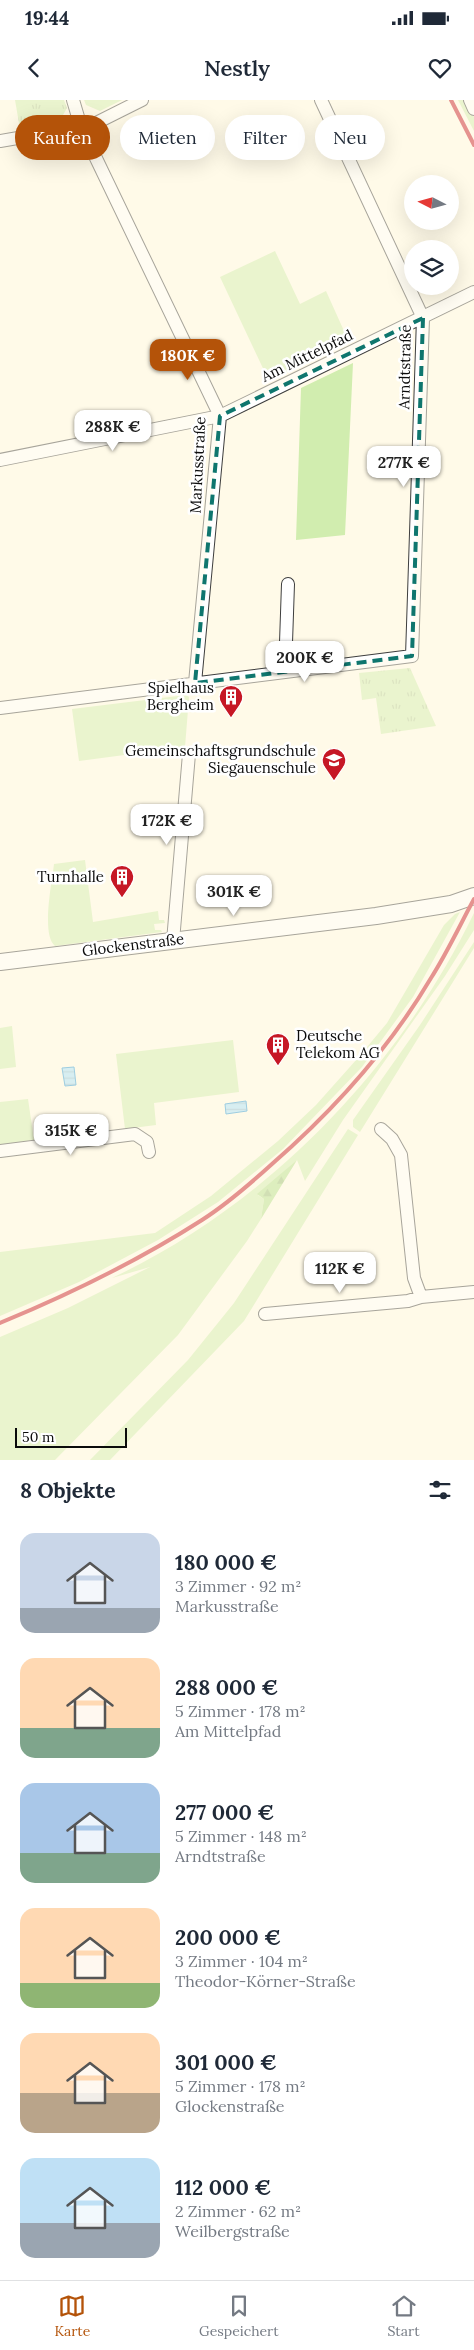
<!DOCTYPE html>
<html lang="de">
<head>
<meta charset="utf-8">
<style>
	body { margin:0; font-family:Lora,serif; background:#f6f6f7; color:#1f2937; height:100vh; display:flex; flex-direction:column; font-size:19px; white-space:nowrap }
	* { box-sizing:border-box; margin:0 }
	p { font-size:16px; color:#747a83 }
	.icon { flex:none; width:28px; height:28px; fill:none; stroke:currentColor; stroke-width:2; stroke-linecap:round; stroke-linejoin:round }
	.map { position:relative; height:1360px; overflow:hidden }
	.details { display:flex; flex-direction:column; background:#fff; flex:1 }
	.details>* { flex:none }
	.hud { position:absolute; left:15px; top:15px; width:445px; height:45px; display:flex; gap:10px }
	.needle { width:32px; rotate:276deg }
	.fabs { position:absolute; left:404px; top:75px; display:grid; gap:10px }
	.fabs a { display:grid; place-items:center; width:55px; height:55px; border-radius:50%; background:#fff; box-shadow:0 5px 20px #0002; font-size:25px }
	.scale { position:absolute; left:15px; bottom:12px; width:112px; box-sizing:border-box; padding-left:5px; border:2px solid #0b0b0b; border-top:0; font-size:14px; line-height:18px; white-space:nowrap; color:#0b0b0b; -webkit-text-stroke:4px #fff; paint-order:stroke }
	.price { position:absolute; translate:-50% -42px; padding:0 11px; border-radius:10px; background:#fff; color:#222; font-size:16px; line-height:32px; filter:drop-shadow(0 1px 2px #0008) }
	.price::after { content:''; position:absolute; left:50%; top:30px; width:15px; height:11px; margin-left:-8px; background:inherit; clip-path:polygon(0 0,100% 0,50% 100%) }
	.price.selected { background:#b45309; color:#fff }
	ul { padding:0; list-style:none }
	li { display:flex; align-items:center; gap:15px; height:125px; padding:0 20px }
	li span { display:grid; place-items:center; flex:none; width:140px; height:100px; border-radius:15px; color:#555 }
	li>.icon { margin-inline-start:auto }
	span .icon { width:60px; height:60px; fill:#fffc; stroke-width:1 }
	li b { font-size:21px }
	h2 { display:flex; justify-content:space-between; align-items:center; height:60px; padding:0 20px; font-size:21px }
	.tag { padding:0 18px; border-radius:22px; background:#fff; box-shadow:0 5px 20px #0002; font-size:18px; line-height:45px }
	.tag.selected { background:#b45309; color:#fff }
	.status { display:flex; justify-content:space-between; align-items:center; height:35px; padding:0 25px; background:#fff; direction:ltr }
	.status svg { height:14px; fill:currentColor }
	header { display:flex; justify-content:space-between; align-items:center; height:65px; padding:0 20px; background:#fff; font-size:22px; font-weight:600 }
	.dock { display:flex; justify-content:space-around; align-items:center; height:70px; border-top:1px solid #e0e1e3; background:#fff; font-size:14px; color:#747a83 }
	.dock a { display:grid; justify-items:center; gap:2px }
	.dock .selected { color:#b45309 }
	.map>svg:first-child { display:block }
	.grass { fill:#d1edaf }
	.forest { fill:url(#forest-firs) }
	.park { fill:url(#park-tufts) }
	.water { fill:url(#water-rules); stroke:#2898d9 }
	.lines { fill:none; stroke-linecap:round; stroke-linejoin:round }
	.minor-casing { stroke:#3e3e3e; stroke-width:14 }
	.tertiary-casing { stroke:#3e3e3e; stroke-width:18 }
	.minor { stroke:#fff; stroke-width:12 }
	.tertiary { stroke:#fff; stroke-width:16 }
	.rail { stroke:#c61725; stroke-width:4 }
	.marked { fill:none; stroke:#0f766e; stroke-width:4; stroke-dasharray:10 6; stroke-linejoin:round }
	.labels { text-anchor:middle; stroke-width:5; stroke-linejoin:round; paint-order:stroke }
	.street-label { font-size:15px; fill:#0b0b0b; stroke:#fff }
	.poi-label { font-size:15px; fill:#0b0b0b; stroke:#fff; text-anchor:end }
</style>
</head>
<body>
<div class="status"><b>19:44</b><svg viewBox="0 0 49 12"><path d="M0 12V9h3v3zM5 12V6h3v6zM10 12V3h3v9zM15 12V0h3v12zM26 1h20v11H26zM47 4h2v5h-2z"/></svg></div>
<header><svg class="icon" aria-label="back" viewBox="0 0 24 24"><path d="M15 5l-7 7 7 7"/></svg>Nestly<svg class="icon" aria-label="heart" viewBox="0 0 24 24"><path d="M12 20l-8-8c-3-5 5-10 8-4 3-6 11-1 8 4z"/></svg></header>
<div class="map">
<svg width="474" height="1360" viewBox="0 0 474 1360">
	<defs>
		<pattern id="forest-firs" width="22" height="20" patternUnits="userSpaceOnUse" patternTransform="scale(1.25)"><rect width="22" height="20" fill="#b4df8c"/><path d="M5 1l3.5 6h-7zM16 11l3.5 6h-7z" fill="#99be77"/></pattern>
		<pattern id="park-tufts" width="24" height="20" patternUnits="userSpaceOnUse" patternTransform="scale(1.25)"><rect width="24" height="20" fill="#d1edaf"/><path d="M3 7l-1-3M5 7V3M7 7l1-3M15 17l-1-3M17 17v-4M19 17l1-3" fill="none" stroke="#b2ca95"/></pattern>
		<pattern id="water-rules" width="6" height="5" patternUnits="userSpaceOnUse" patternTransform="scale(1.25)"><rect width="6" height="5" fill="#a7dffc"/><path d="M0 2.5h6" fill="none" stroke="#8ebed7"/></pattern>
	</defs>
	<rect width="100%" height="100%" fill="#fffae8"/>
	<!-- grass -->
	<path class="grass" d="M84 0H122L100 11 86 5Z
		M458 0H465L474 17V31Z
		M275 151 300 204 326 191 349 242 269 281 220 177Z
		M353 263 345 435 296 440 301 288Z
		M186 595 189 597 185 647 79 661 72 609Z
		M85 760 93 822 158 811 159 820H164L165 823 154 824 155 830H161L162 832 55 846C41 835 52 782 54 764Z
		M460 812 413 897 362 967 283 1049 218 1102 158 1140 79 1182 0 1216V1152L155 1133 211 1096 278 1041 316 1005 357 959 387 923 444 825 455 814Z
		M474 813V830L445 876 343 1020 305 1081 297 1060 258 1095 264 1099 261 1119 247 1141 178 1235 55 1360H0V1237L68 1208 150 1167 112 1178C269 1104 399 968 474 813Z
		M474 842V848L360 1032 353 1027V1020L420 925Z
		M12 926 16 967 0 969V928Z
		M233 940 239 992 154 1003 156 1025 125 1029 116 954Z
		M28 999 34 1040 0 1045V1002Z
		M348 1029 358 1035 244 1221 110 1360H90L188 1260 234 1203Z"/>
	<!-- forest -->
	<path class="forest" d="M297 1060 261 1119 264 1099 257 1094Z"/>
	<!-- park -->
	<path class="park" d="M15 0H64L67 8 59 22 20 29Z
		M410 568 436 626 381 634 376 598 362 600 359 573Z"/>
	<!-- water -->
	<path class="water" d="M74 967 76 985 65 986 62 968Z
		M246 1001 247 1011 226 1014 225 1004Z"/>
	<g class="lines">
		<!-- minor casing -->
		<g class="minor-casing">
			<path id="minor" d="M73 0 81 27 220 316 195 583
				M470 0 474 9
				M0 41 81 27 96 23 142 0
				M0 360 220 316 474 192
				M285 572 288 484
				M0 608 412 556 423 218 321 0
				M173 841 189 654
				M381 1029 392 1039 401 1055 414 1178 421 1197
				M0 1051 135 1034 147 1042 149 1052
				M265 1214 408 1201 421 1197 474 1192"/>
		</g>
		<!-- tertiary casing -->
		<g class="tertiary-casing">
			<path id="tertiary" d="M0 862 376 816 451 804 474 796"/>
		</g>
		<!-- minor -->
		<use href="#minor" class="minor"/>
		<!-- tertiary -->
		<use href="#tertiary" class="tertiary"/>
		<!-- rail -->
		<path class="rail" d="M451 0 474 45
			M0 1223C70 1194 138 1161 202 1120 227 1104 250 1084 272 1064 334 1010 389 949 431 878 447 853 460 825 474 799"/>
	</g>
	<!-- marked area -->
	<path d="M0 0H474V1360H0ZM423 218 412 556 195 583 220 316Z" fill="#fffae8" fill-opacity=".55" fill-rule="evenodd"/>
	<path class="marked" d="M423 218 412 556 195 583 220 316Z"/>
	<!-- icons -->
	<defs>
		<g id="building-pin" transform="scale(1.25)"><path d="M0 17L-7.5 6A9.5 9.5 0 1 1 7.5 6Z" fill="#c61725" stroke="#fff"/><path d="M-4-6H4V6H1V3H-1V6H-4ZM-2.5-4.3h1.7v1.8h-1.7ZM.8-4.3h1.7v1.8H.8ZM-2.5-1h1.7V.8h-1.7ZM.8-1h1.7V.8H.8Z" fill="#fff"/></g>
		<g id="school-pin" transform="scale(1.25)"><path d="M0 17L-7.5 6A9.5 9.5 0 1 1 7.5 6Z" fill="#c61725" stroke="#fff"/><path d="M0-5L7-2L0 1L-7-2ZM-4 1L0 2.5L4 1V4Q0 6-4 4Z" fill="#fff"/></g>
	</defs>
	<g fill-rule="evenodd">
		<use href="#building-pin" x="231" y="597"/>
		<use href="#school-pin" x="334" y="660"/>
		<use href="#building-pin" x="122" y="777"/>
		<use href="#building-pin" x="278" y="945"/>
	</g>
	<g class="labels">
		<!-- street labels -->
		<g class="street-label">
			<text transform="translate(307 256) rotate(-26)" y="5">Am Mittelpfad</text>
			<text transform="translate(405 267) rotate(-89)" y="5">Arndtstraße</text>
			<text transform="translate(198 365) rotate(-87)" y="5">Markusstraße</text>
			<text transform="translate(133 845) rotate(-7)" y="5">Glockenstraße</text>
		</g>
		<!-- poi labels -->
		<g class="poi-label">
			<text x="214" y="593">Spielhaus<tspan x="214" dy="17">Bergheim</tspan></text>
			<text x="316" y="656">Gemeinschaftsgrundschule<tspan x="316" dy="17">Siegauenschule</tspan></text>
			<text x="104" y="782">Turnhalle</text>
			<text x="296" y="941" text-anchor="start">Deutsche<tspan x="296" dy="17">Telekom AG</tspan></text>
		</g>
	</g>
</svg>
<div class="fabs">
<a><svg class="needle" viewBox="-14 -14 28 28"><path d="M0-13l5 13h-10z" fill="#e53935"/><path d="M0 13l5-13h-10z" fill="#747a83"/></svg></a>
<a><svg class="icon" aria-label="layers" viewBox="0 0 24 24"><path d="M12 4l9 5-9 5-9-5zM3 14l9 5 9-5"/></svg></a>
</div>
<div class="scale">50 m</div>
<b class="price selected" style="left:188px;top:281px">180K €</b>
<b class="price" style="left:113px;top:352px">288K €</b>
<b class="price" style="left:404px;top:388px">277K €</b>
<b class="price" style="left:305px;top:583px">200K €</b>
<b class="price" style="left:167px;top:746px">172K €</b>
<b class="price" style="left:234px;top:817px">301K €</b>
<b class="price" style="left:71px;top:1056px">315K €</b>
<b class="price" style="left:340px;top:1194px">112K €</b>
<div class="hud">
<a class="tag selected">Kaufen</a>
<a class="tag">Mieten</a>
<a class="tag">Filter</a>
<a class="tag">Neu</a>
</div>
</div>
<section class="details">
<h2>8 Objekte<svg class="icon" aria-label="filters" viewBox="0 0 24 24"><path d="M4 7h16M4 17h16"/><circle cx="9" cy="7" r="2"/><circle cx="15" cy="17" r="2"/></svg></h2>
<ul>
<li><span style="background:linear-gradient(#c9d6e8 75%,#9aa5b1 0)"><svg class="icon" aria-label="home" viewBox="0 0 24 24"><path d="M3 11l9-7 9 7M6 9v11h12V9"/></svg></span><div><b>180 000 €</b><p>3 Zimmer · 92 m²</p><p>Markusstraße</p></div></li>
<li><span style="background:linear-gradient(#ffd9b3 70%,#7fa58c 0)"><svg class="icon" aria-label="home" viewBox="0 0 24 24"><path d="M3 11l9-7 9 7M6 9v11h12V9"/></svg></span><div><b>288 000 €</b><p>5 Zimmer · 178 m²</p><p>Am Mittelpfad</p></div></li>
<li><span style="background:linear-gradient(#a9c7e8 70%,#7fa58c 0)"><svg class="icon" aria-label="home" viewBox="0 0 24 24"><path d="M3 11l9-7 9 7M6 9v11h12V9"/></svg></span><div><b>277 000 €</b><p>5 Zimmer · 148 m²</p><p>Arndtstraße</p></div></li>
<li><span style="background:linear-gradient(#ffd9b3 75%,#8fb573 0)"><svg class="icon" aria-label="home" viewBox="0 0 24 24"><path d="M3 11l9-7 9 7M6 9v11h12V9"/></svg></span><div><b>200 000 €</b><p>3 Zimmer · 104 m²</p><p>Theodor-Körner-Straße</p></div></li>
<li><span style="background:linear-gradient(#ffd9b3 60%,#b9a48a 0)"><svg class="icon" aria-label="home" viewBox="0 0 24 24"><path d="M3 11l9-7 9 7M6 9v11h12V9"/></svg></span><div><b>301 000 €</b><p>5 Zimmer · 178 m²</p><p>Glockenstraße</p></div></li>
<li><span style="background:linear-gradient(#bfe0f5 65%,#9aa5b1 0)"><svg class="icon" aria-label="home" viewBox="0 0 24 24"><path d="M3 11l9-7 9 7M6 9v11h12V9"/></svg></span><div><b>112 000 €</b><p>2 Zimmer · 62 m²</p><p>Weilbergstraße</p></div></li>
</ul>
</section>
<nav class="dock">
<a class="selected"><svg class="icon" aria-label="map" viewBox="0 0 24 24"><path d="M3 6l6-2 6 2 6-2v14l-6 2-6-2-6 2zM9 4v14M15 6v14"/></svg>Karte</a>
<a><svg class="icon" aria-label="saved" viewBox="0 0 24 24"><path d="M7 4h10v16l-5-4-5 4z"/></svg>Gespeichert</a>
<a><svg class="icon" aria-label="home" viewBox="0 0 24 24"><path d="M3 11l9-7 9 7M6 9v11h12V9"/></svg>Start</a>
</nav>
</body>
</html>
